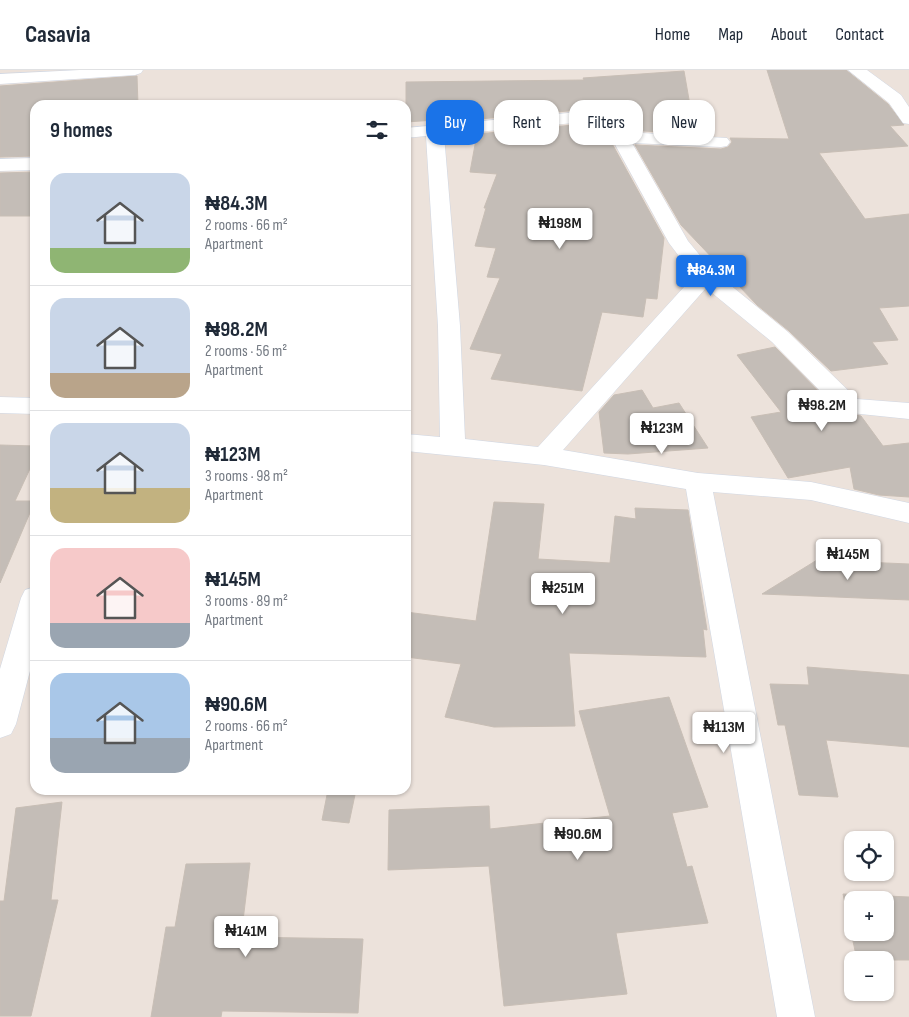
<!DOCTYPE html>
<html lang="en">
<head>
<meta charset="utf-8">
<style>
	body { margin:0; font-family:"Sofia Sans Condensed",sans-serif; background:#f6f6f7; color:#1f2937; height:100vh; display:flex; flex-direction:column; font-size:19px; white-space:nowrap }
	* { box-sizing:border-box; margin:0 }
	p { font-size:16px; color:#747a83 }
	.icon { flex:none; width:28px; height:28px; fill:none; stroke:currentColor; stroke-width:2; stroke-linecap:round; stroke-linejoin:round }
	.map { position:relative; flex:1; overflow:hidden }
	.drawer { position:absolute; left:30px; top:30px; width:381px; height:695px; display:flex; flex-direction:column; background:#fff; border-radius:15px; box-shadow:0 1px 4px #0004 }
	.drawer>* { flex:none }
	.banner { position:absolute; left:426px; top:30px; width:408px; height:45px; display:flex; gap:10px }
	.fabs { position:absolute; left:844px; top:761px; display:grid; gap:10px }
	.fabs a { display:grid; place-items:center; width:50px; height:50px; border-radius:10px; background:#fff; box-shadow:0 1px 4px #0004; font-size:25px }
	.price { position:absolute; translate:-50% -42px; padding:0 11px; border-radius:5px; background:#fff; color:#222; font-size:16px; line-height:32px; filter:drop-shadow(0 1px 2px #0008) }
	.price::after { content:''; position:absolute; left:50%; top:30px; width:15px; height:11px; margin-left:-8px; background:inherit; clip-path:polygon(0 0,100% 0,50% 100%) }
	.price.current { background:#1a73e8; color:#fff }
	ul { padding:0; list-style:none }
	li { display:flex; align-items:center; gap:15px; height:125px; padding:0 20px }
	li+li { border-top:1px solid #e0e1e3 }
	li span { display:grid; place-items:center; flex:none; width:140px; height:100px; border-radius:15px; color:#555 }
	li>.icon { margin-inline-start:auto }
	span .icon { width:60px; height:60px; fill:#fffc; stroke-width:1 }
	li b { font-size:21px }
	h2 { display:flex; justify-content:space-between; align-items:center; height:60px; padding:0 20px; font-size:21px }
	.chip { padding:0 18px; border-radius:15px; background:#fff; box-shadow:0 1px 4px #0004; font-size:18px; line-height:45px }
	.chip.current { background:#1a73e8; color:#fff }
	header { display:flex; align-items:center; gap:30px; box-sizing:border-box; height:70px; padding:0 25px; background:#fff; border-bottom:1px solid #e0e1e3 }
	header strong { font-size:24px }
	nav { display:flex; gap:28px; margin-inline-start:auto; font-size:18px }
	.map>svg:first-child { display:block }
	.building { fill:#c4bdb7; stroke:#c8beb5; fill-rule:evenodd }
	.lines { fill:none; stroke-linecap:round; stroke-linejoin:round }
	.minor-casing { stroke:#d0d7e3; stroke-width:1 }
	.minor { fill:#fff; fill-rule:evenodd }
</style>
</head>
<body>
<header>
<strong>Casavia</strong>
<nav><a>Home</a><a>Map</a><a>About</a><a>Contact</a></nav>
</header>
<div class="map">
<svg width="909" height="947" viewBox="0 0 909 947">
	<rect width="100%" height="100%" fill="#ece2db"/>
	<!-- building -->
	<path class="building" d="M767 0H846L888 34 904 55 890 56 908 76 819 83 865 149 909 144V236L879 238 898 270 872 272 888 294 831 301 789 261 757 235 681 155 635 75 721 79 728 77 732 72 730 68 789 69Z
		M684 1 695 64 626 60 608 40 601 38 480 49V47L406 52V12L584 10 583 8Z
		M137 6 138 35H35V86L0 87V16Z
		M595 53 610 70 664 168 657 229 646 228 643 247 602 242 582 321 491 309 502 284 470 279 500 208 487 207 496 178 475 176 486 138H484L497 104 470 102 477 64Z
		M35 102V146H0V103Z
		M775 277 840 343 861 346 883 376 909 373V427L879 425 854 419 850 397 788 408 751 347 781 342 737 285Z
		M642 320 653 338 679 333 708 378 628 384 604 383 599 342 614 325Z
		M0 375 35 376V388L15 431H35L0 513Z
		M494 432 544 434 538 489 610 493 615 446 636 449 635 438 688 440 707 560 703 559 706 587 569 583 575 656 494 657 445 647 461 594 406 587V542L476 551Z
		M817 490 909 494V530L762 524Z
		M807 597 909 605V677L826 670 838 727 799 725 785 655H778L770 614 809 615Z
		M669 627 708 737 672 743 687 797 692 796 708 853 616 863 627 924 504 936 489 796 388 800 389 740 489 736 490 759 610 746 579 641Z
		M328 720H356L349 753 322 750Z
		M62 732 51 830H58L31 946H0V831H4L16 738Z
		M250 793 241 867 363 869 358 943 222 941 221 947H151L166 857H175L186 794Z
		M843 824 909 827V890H857ZM852 830H885V862H852Z"/>
	<g class="lines">
		<!-- minor casing -->
		<g class="minor-casing">
			<path id="minor" d="M80 0H143L141 3 135 5 0 14V4Z
				M848 0H867L901 25 909 37V54L903 53 889 33Z
				M601 40 607 41 625 62 727 68 730 72 727 76 721 77 632 73 688 171 713 201 788 262 857 329 909 333V349L841 342 772 272 706 218 563 380 698 403 811 412 909 433V453L811 430 713 422 815 947H777L686 419 544 395 406 381V364L440 367 438 256 426 66 406 68V58ZM596 51 612 69 669 173 694 206 538 377 465 369 460 256 444 65Z
				M35 88V100L0 101V89Z
				M0 327 35 328V344L0 343Z
				M35 517V582L16 654 11 664 0 668V599L21 528 25 520Z"/>
		</g>
		<!-- minor -->
		<use href="#minor" class="minor"/>
	</g>
</svg>
<div class="fabs">
<a><svg class="icon" aria-label="locate" viewBox="0 0 24 24"><circle cx="12" cy="12" r="6"/><path d="M12 2v4M12 18v4M2 12h4M18 12h4"/></svg></a>
<a>+</a>
<a>−</a>
</div>
<b class="price" style="left:560px;top:180px">₦198M</b>
<b class="price current" style="left:711px;top:227px">₦84.3M</b>
<b class="price" style="left:822px;top:362px">₦98.2M</b>
<b class="price" style="left:662px;top:385px">₦123M</b>
<b class="price" style="left:848px;top:511px">₦145M</b>
<b class="price" style="left:563px;top:545px">₦251M</b>
<b class="price" style="left:724px;top:684px">₦113M</b>
<b class="price" style="left:578px;top:791px">₦90.6M</b>
<b class="price" style="left:246px;top:888px">₦141M</b>
<div class="banner">
<a class="chip current">Buy</a>
<a class="chip">Rent</a>
<a class="chip">Filters</a>
<a class="chip">New</a>
</div>
<section class="drawer">
<h2>9 homes<svg class="icon" aria-label="filters" viewBox="0 0 24 24"><path d="M4 7h16M4 17h16"/><circle cx="9" cy="7" r="2"/><circle cx="15" cy="17" r="2"/></svg></h2>
<ul>
<li><span style="background:linear-gradient(#c9d6e8 75%,#8fb573 0)"><svg class="icon" aria-label="home" viewBox="0 0 24 24"><path d="M3 11l9-7 9 7M6 9v11h12V9"/></svg></span><div><b>₦84.3M</b><p>2 rooms · 66 m²</p><p>Apartment</p></div></li>
<li><span style="background:linear-gradient(#c9d6e8 75%,#b9a48a 0)"><svg class="icon" aria-label="home" viewBox="0 0 24 24"><path d="M3 11l9-7 9 7M6 9v11h12V9"/></svg></span><div><b>₦98.2M</b><p>2 rooms · 56 m²</p><p>Apartment</p></div></li>
<li><span style="background:linear-gradient(#c9d6e8 65%,#c2b280 0)"><svg class="icon" aria-label="home" viewBox="0 0 24 24"><path d="M3 11l9-7 9 7M6 9v11h12V9"/></svg></span><div><b>₦123M</b><p>3 rooms · 98 m²</p><p>Apartment</p></div></li>
<li><span style="background:linear-gradient(#f6c9c9 75%,#9aa5b1 0)"><svg class="icon" aria-label="home" viewBox="0 0 24 24"><path d="M3 11l9-7 9 7M6 9v11h12V9"/></svg></span><div><b>₦145M</b><p>3 rooms · 89 m²</p><p>Apartment</p></div></li>
<li><span style="background:linear-gradient(#a9c7e8 65%,#9aa5b1 0)"><svg class="icon" aria-label="home" viewBox="0 0 24 24"><path d="M3 11l9-7 9 7M6 9v11h12V9"/></svg></span><div><b>₦90.6M</b><p>2 rooms · 66 m²</p><p>Apartment</p></div></li>
</ul>
</section>
</div>
</body>
</html>
